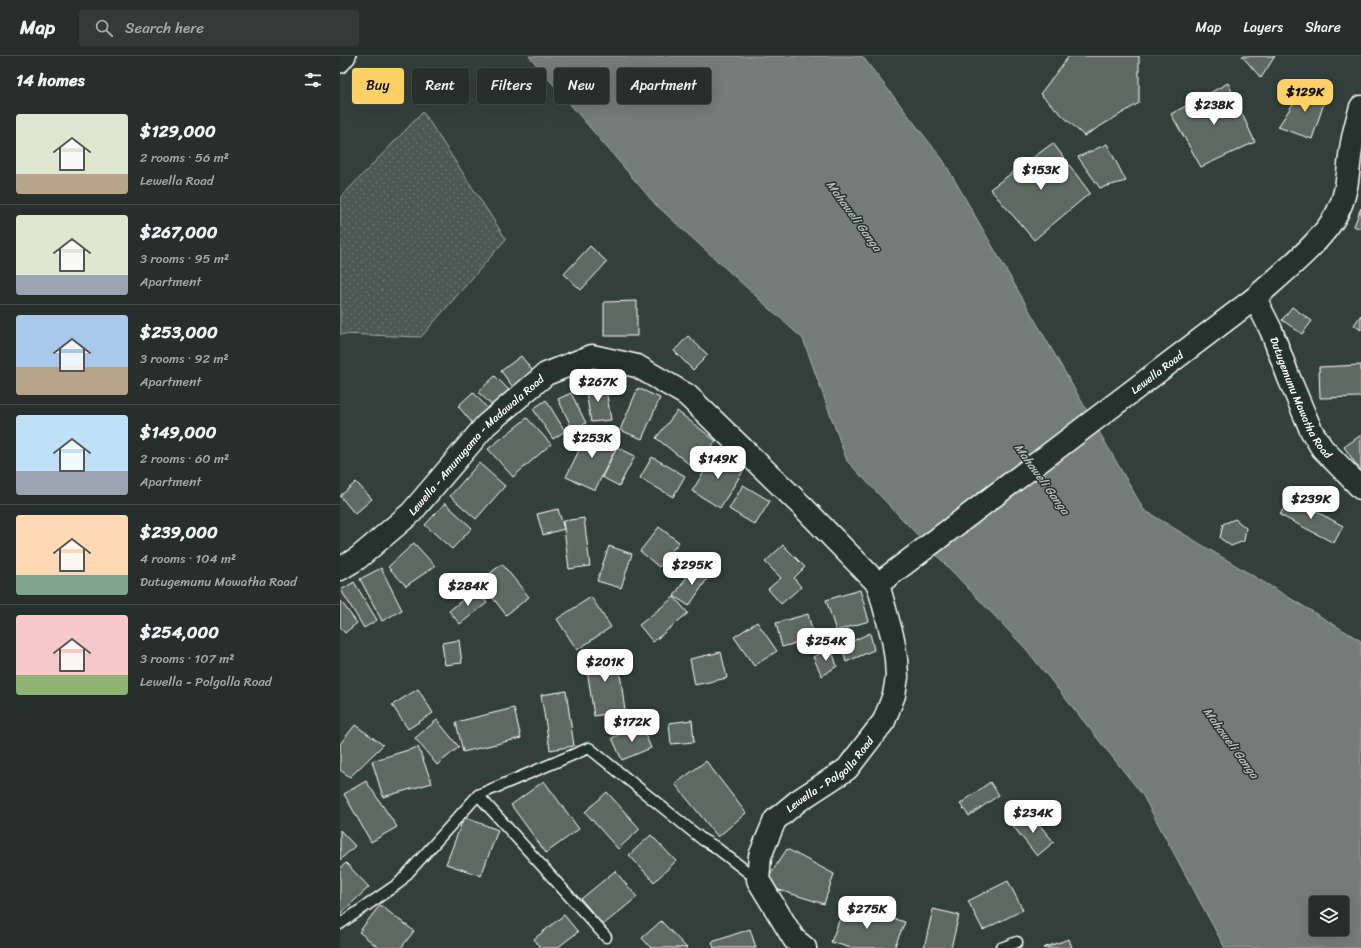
<!DOCTYPE html>
<html lang="en">
<head>
<meta charset="utf-8">
<style>
	body { margin:0; font-family:Sriracha,sans-serif; background:#323b38; color:#f1f3f6; height:100vh; display:flex; flex-direction:column; font-size:15px; white-space:nowrap }
	* { box-sizing:border-box; margin:0 }
	p { font-size:13px; color:#a4a9a9 }
	.icon { flex:none; width:22px; height:22px; fill:none; stroke:currentColor; stroke-width:2; stroke-linecap:round; stroke-linejoin:round }
	.map { position:relative; flex:1; overflow:hidden }
	.details { display:flex; flex-direction:column; background:#262f2c; width:340px }
	.details>* { flex:none }
	.guide { position:absolute; left:12px; top:12px; width:380px; height:36px; display:flex; gap:8px }
	.controls { position:absolute; left:969px; top:840px; display:grid; gap:8px }
	.controls a { display:grid; place-items:center; width:40px; height:40px; border-radius:4px; background:#262f2c; box-shadow:0 4px 16px #0002,0 0 0 1px #424a48; font-size:20px }
	.price { position:absolute; translate:-50% -34px; padding:0 9px; border-radius:8px; background:#fff; color:#222; font-size:13px; line-height:26px; filter:drop-shadow(0 1px 2px #0008) }
	.price::after { content:''; position:absolute; left:50%; top:24px; width:12px; height:9px; margin-left:-6px; background:inherit; clip-path:polygon(0 0,100% 0,50% 100%) }
	.price.current { background:#ffd166; color:#111 }
	ul { padding:0; list-style:none }
	li { display:flex; align-items:center; gap:12px; height:100px; padding:0 16px }
	li+li { border-top:1px solid #424a48 }
	li span { display:grid; place-items:center; flex:none; width:112px; height:80px; border-radius:4px; color:#555 }
	li>.icon { margin-inline-start:auto }
	span .icon { width:48px; height:48px; fill:#fffc; stroke-width:1 }
	li b { font-size:17px }
	h2 { display:flex; justify-content:space-between; align-items:center; height:48px; padding:0 16px; font-size:17px }
	.chip { padding:0 14px; border-radius:4px; background:#262f2c; box-shadow:0 4px 16px #0002,0 0 0 1px #424a48; font-size:14px; line-height:36px }
	.chip.current { background:#ffd166; color:#111 }
	header { display:flex; align-items:center; gap:24px; box-sizing:border-box; height:56px; padding:0 20px; background:#262f2c; border-bottom:1px solid #424a48 }
	header strong { font-size:19px }
	nav { display:flex; gap:22px; margin-inline-start:auto; font-size:14px }
	.search { width:280px; height:36px; background:#323b38; display:flex; align-items:center; gap:10px; box-sizing:border-box; padding:0 14px; border-radius:4px; color:#a4a9a9; font-size:15px }
	main { display:flex; flex:1; min-height:0 }
	.map>svg:first-child { display:block }
	.park { fill:url(#park-dots); stroke:#a6aca9 }
	.water { fill:#737b78; stroke:#abb0ae; fill-rule:evenodd }
	.building { fill:#5f6964; stroke:#fff }
	.lines { fill:none; stroke-linecap:round; stroke-linejoin:round }
	.service-casing { stroke:#fff; stroke-width:13 }
	.minor-casing { stroke:#fff; stroke-width:22 }
	.tertiary-casing { stroke:#fff; stroke-width:25 }
	.secondary-casing { stroke:#fff; stroke-width:25 }
	.primary-casing { stroke:#fff; stroke-width:25 }
	.service { stroke:#26332d; stroke-width:10 }
	.minor { stroke:#26332d; stroke-width:19 }
	.tertiary { stroke:#26332d; stroke-width:22 }
	.secondary { stroke:#26332d; stroke-width:22 }
	.primary { stroke:#26332d; stroke-width:22 }
	.labels { text-anchor:middle; stroke-width:3; stroke-linejoin:round; paint-order:stroke }
	.street-label { font-size:11px; fill:#fff; stroke:#26332d }
	.water-label { font-size:12px; font-style:italic; fill:#b9bdbc; stroke:#26332d }
</style>
</head>
<body>
<header>
<strong>Map</strong>
<div class="search"><svg class="icon" aria-label="search" viewBox="0 0 24 24"><circle cx="10" cy="10" r="6"/><path d="M15 15l6 6"/></svg>Search here</div>
<nav><a>Map</a><a>Layers</a><a>Share</a></nav>
</header>
<main>
<section class="details">
<h2>14 homes<svg class="icon" aria-label="filters" viewBox="0 0 24 24"><path d="M4 7h16M4 17h16"/><circle cx="9" cy="7" r="2"/><circle cx="15" cy="17" r="2"/></svg></h2>
<ul>
<li><span style="background:linear-gradient(#dfe7d0 75%,#b9a48a 0)"><svg class="icon" aria-label="home" viewBox="0 0 24 24"><path d="M3 11l9-7 9 7M6 9v11h12V9"/></svg></span><div><b>$129,000</b><p>2 rooms · 56 m²</p><p>Lewella Road</p></div></li>
<li><span style="background:linear-gradient(#dfe7d0 75%,#9aa5b1 0)"><svg class="icon" aria-label="home" viewBox="0 0 24 24"><path d="M3 11l9-7 9 7M6 9v11h12V9"/></svg></span><div><b>$267,000</b><p>3 rooms · 95 m²</p><p>Apartment</p></div></li>
<li><span style="background:linear-gradient(#a9c7e8 65%,#b9a48a 0)"><svg class="icon" aria-label="home" viewBox="0 0 24 24"><path d="M3 11l9-7 9 7M6 9v11h12V9"/></svg></span><div><b>$253,000</b><p>3 rooms · 92 m²</p><p>Apartment</p></div></li>
<li><span style="background:linear-gradient(#bfe0f5 70%,#9aa5b1 0)"><svg class="icon" aria-label="home" viewBox="0 0 24 24"><path d="M3 11l9-7 9 7M6 9v11h12V9"/></svg></span><div><b>$149,000</b><p>2 rooms · 60 m²</p><p>Apartment</p></div></li>
<li><span style="background:linear-gradient(#ffd9b3 75%,#7fa58c 0)"><svg class="icon" aria-label="home" viewBox="0 0 24 24"><path d="M3 11l9-7 9 7M6 9v11h12V9"/></svg></span><div><b>$239,000</b><p>4 rooms · 104 m²</p><p>Dutugemunu Mawatha Road</p></div></li>
<li><span style="background:linear-gradient(#f6c9c9 75%,#8fb573 0)"><svg class="icon" aria-label="home" viewBox="0 0 24 24"><path d="M3 11l9-7 9 7M6 9v11h12V9"/></svg></span><div><b>$254,000</b><p>3 rooms · 107 m²</p><p>Lewella - Polgolla Road</p></div></li>
</ul>
</section>
<div class="map">
<svg width="1021" height="892" viewBox="0 0 1021 892">
	<defs>
		<pattern id="park-dots" width="8" height="8" patternUnits="userSpaceOnUse"><rect width="8" height="8" fill="#4d5853"/><path d="M2 2h.1M6 6h.1" fill="none" stroke="#68716d" stroke-width="1.8" stroke-linecap="round"/></pattern>
	</defs>
	<rect width="100%" height="100%" fill="#333f3a"/>
	<filter id="ink" filterUnits="userSpaceOnUse"><feTurbulence type="fractalNoise" baseFrequency=".025" numOctaves="2"/><feDisplacementMap in="SourceGraphic" scale="8" xChannelSelector="R" yChannelSelector="G"/><feConvolveMatrix kernelMatrix="1 2 1 2 8 2 1 2 1" color-interpolation-filters="sRGB"/></filter>
	<g filter="url(#ink)">
		<!-- park -->
		<path class="park" d="M83 56 166 183 81 281 0 278V142Z"/>
		<!-- water -->
		<path class="water" d="M189 0H522L603 104 804 454 1021 585V892H885L802 738 686 593 507 405 463 283 315 148ZM976 847H1002V873H976Z"/>
		<!-- building -->
		<path class="building" d="M729 0H799V47L744 80 700 38Z
			M902 0H935L921 22Z
			M888 27 915 86 861 111 831 58Z
			M964 31 988 35 972 83 938 71Z
			M713 87 750 137 694 184 650 133Z
			M767 88 786 125 760 132 738 101Z
			M1021 152V173L1014 170Z
			M250 190 267 206 241 234 224 218Z
			M297 245V280H264V246Z
			M952 251 972 265 962 278 942 264Z
			M1021 259V274L1014 269Z
			M348 280 368 299 353 314 334 295Z
			M181 300 196 319 175 334 161 315Z
			M1021 309V341L980 342 979 311Z
			M155 320 170 335 154 351 138 336Z
			M265 327 271 364 251 366 245 330Z
			M298 332 320 342 302 383 280 374Z
			M133 336 149 354 133 368 118 350Z
			M231 337 246 367 233 374 218 343Z
			M206 344 225 375 213 383 193 353Z
			M337 355 376 385 354 412 316 382Z
			M187 362 211 388 173 421 148 393Z
			M250 372 279 386 255 434 226 421Z
			M1021 379V413L1020 414 1004 391Z
			M277 391 295 400 279 430 262 421Z
			M377 395 405 412 380 452 352 435Z
			M312 401 345 420 333 441 300 422Z
			M139 407 165 430 136 463 110 440Z
			M16 426 32 443 15 458 0 440Z
			M403 429 430 445 415 469 389 453Z
			M950 441 1003 470 994 487 940 459Z
			M105 447 132 472 112 493 85 469Z
			M218 453 224 473 203 479 197 458Z
			M244 462 250 510 229 513 223 465Z
			M895 463 906 472 904 485 891 490 880 482 883 468Z
			M319 471 339 486 319 511 300 495Z
			M74 487 95 510 66 530 48 511Z
			M443 489 465 511 454 522 461 531 441 548 428 533 441 522 425 506Z
			M269 490 292 498 281 532 257 525Z
			M162 508 189 541 166 559 140 525Z
			M354 510 369 520 349 550 334 540Z
			M41 512 62 554 42 565 20 523Z
			M14 526 37 564 24 572 1 534Z
			M136 533 147 547 120 568 109 555Z
			M520 534 529 565 496 575 486 544Z
			M251 541 271 571 237 594 217 563Z
			M334 541 348 557 313 586 299 569Z
			M0 544 17 567 5 577 0 571Z
			M468 558 474 582 442 591 436 567Z
			M417 566 437 595 414 610 394 581Z
			M530 577 534 594 506 606 502 590Z
			M119 584 122 607 105 609 102 587Z
			M491 592 497 610 482 620 473 601Z
			M277 595 285 655 254 660 245 600Z
			M381 596 387 622 355 629 350 603Z
			M78 633 93 657 68 673 52 649Z
			M226 635 234 690 210 694 201 639Z
			M174 652 181 682 123 696 116 666Z
			M97 664 119 691 97 709 75 682Z
			M352 664 354 686 331 688 329 667Z
			M15 669 43 689 10 721 0 714V688Z
			M301 669 311 692 282 704 272 682Z
			M78 691 92 727 43 741 32 705Z
			M366 705 406 757 378 781 335 728Z
			M26 725 57 771 31 786 4 738Z
			M204 725 239 773 206 797 171 749Z
			M650 726 659 739 629 760 620 748Z
			M267 736 300 773 278 793 245 756Z
			M689 757 714 786 697 800 673 770Z
			M124 761 158 774 141 820 106 808Z
			M0 774 15 790 0 804Z
			M311 779 336 805 314 826 289 799Z
			M447 793 494 818 484 848 423 829Z
			M6 807 29 831 0 858V812Z
			M275 815 297 841 263 869 241 843Z
			M668 825 683 854 643 874 628 845Z
			M40 849 74 875 61 892H39L19 876Z
			M505 849 565 866 554 892H511L491 886Z
			M593 853 619 859 611 892H584Z
			M224 859 238 876 217 892H201L194 883Z
			M321 865 347 892H311L302 882Z
			M410 873 416 892H374L372 886Z
			M729 883 732 892H703Z"/>
		<g class="lines">
			<!-- service casing -->
			<g class="service-casing">
				<path id="service" d="M138 739 266 881
					M0 868 59 827 138 739 249 692 363 784 374 790 418 824
					M661 892 677 886"/>
			</g>
			<!-- minor casing -->
			<g class="minor-casing">
				<path id="minor" d="M0 7 6 0"/>
			</g>
			<!-- tertiary casing -->
			<g class="tertiary-casing">
				<g id="tertiary">
					<path id="s1" d="M915 242 931 274 949 322 971 374 982 392 1021 432"/>
					<path id="s2" d="M465 892 454 883 418 824 420 800 435 764 458 745 507 713 544 665 554 639 557 621 556 603 553 583 538 528"/>
				</g>
			</g>
			<!-- secondary casing -->
			<g class="secondary-casing">
				<g id="secondary">
					<path id="s3" d="M0 513 18 502 71 457 146 369 206 318 252 300 297 310 347 339 463 451 538 528"/>
				</g>
			</g>
			<!-- primary casing -->
			<g class="primary-casing">
				<g id="primary">
					<path id="s4" d="M538 528 915 242C940 219 986 183 999 153 1008 134 1008 113 1011 93 1013 79 1017 64 1021 51"/>
				</g>
			</g>
			<!-- service -->
			<use href="#service" class="service"/>
			<!-- minor -->
			<use href="#minor" class="minor"/>
			<!-- tertiary -->
			<use href="#tertiary" class="tertiary"/>
			<!-- secondary -->
			<use href="#secondary" class="secondary"/>
			<!-- primary -->
			<use href="#primary" class="primary"/>
		</g>
	</g>
	<g class="labels">
		<!-- street labels -->
		<g class="street-label">
			<text dy="4" stroke="none"><textPath href="#s4" startOffset="350">Lewella Road</textPath></text>
			<text dy="4" stroke="none"><textPath href="#s1" startOffset="110">Dutugemunu Mawatha Road</textPath></text>
			<text dy="4" stroke="none"><textPath href="#s3" startOffset="185">Lewella - Amunugama - Madawala Road</textPath></text>
			<text dy="4" stroke="none"><textPath href="#s2" startOffset="218">Lewella - Polgolla Road</textPath></text>
		</g>
		<!-- water labels -->
		<g class="water-label">
			<text transform="translate(514 160) rotate(54)" y="4">Mahaweli Ganga</text>
			<text transform="translate(702 423) rotate(54)" y="4">Mahaweli Ganga</text>
			<text transform="translate(891 687) rotate(54)" y="4">Mahaweli Ganga</text>
		</g>
	</g>
</svg>
<div class="controls">
<a><svg class="icon" aria-label="layers" viewBox="0 0 24 24"><path d="M12 4l9 5-9 5-9-5zM3 14l9 5 9-5"/></svg></a>
</div>
<b class="price current" style="left:965px;top:57px">$129K</b>
<b class="price" style="left:874px;top:70px">$238K</b>
<b class="price" style="left:701px;top:135px">$153K</b>
<b class="price" style="left:258px;top:347px">$267K</b>
<b class="price" style="left:252px;top:403px">$253K</b>
<b class="price" style="left:378px;top:424px">$149K</b>
<b class="price" style="left:971px;top:464px">$239K</b>
<b class="price" style="left:352px;top:530px">$295K</b>
<b class="price" style="left:128px;top:551px">$284K</b>
<b class="price" style="left:486px;top:606px">$254K</b>
<b class="price" style="left:265px;top:627px">$201K</b>
<b class="price" style="left:292px;top:687px">$172K</b>
<b class="price" style="left:693px;top:778px">$234K</b>
<b class="price" style="left:527px;top:874px">$275K</b>
<div class="guide">
<a class="chip current">Buy</a>
<a class="chip">Rent</a>
<a class="chip">Filters</a>
<a class="chip">New</a>
<a class="chip">Apartment</a>
</div>
</div>
</main>
</body>
</html>
